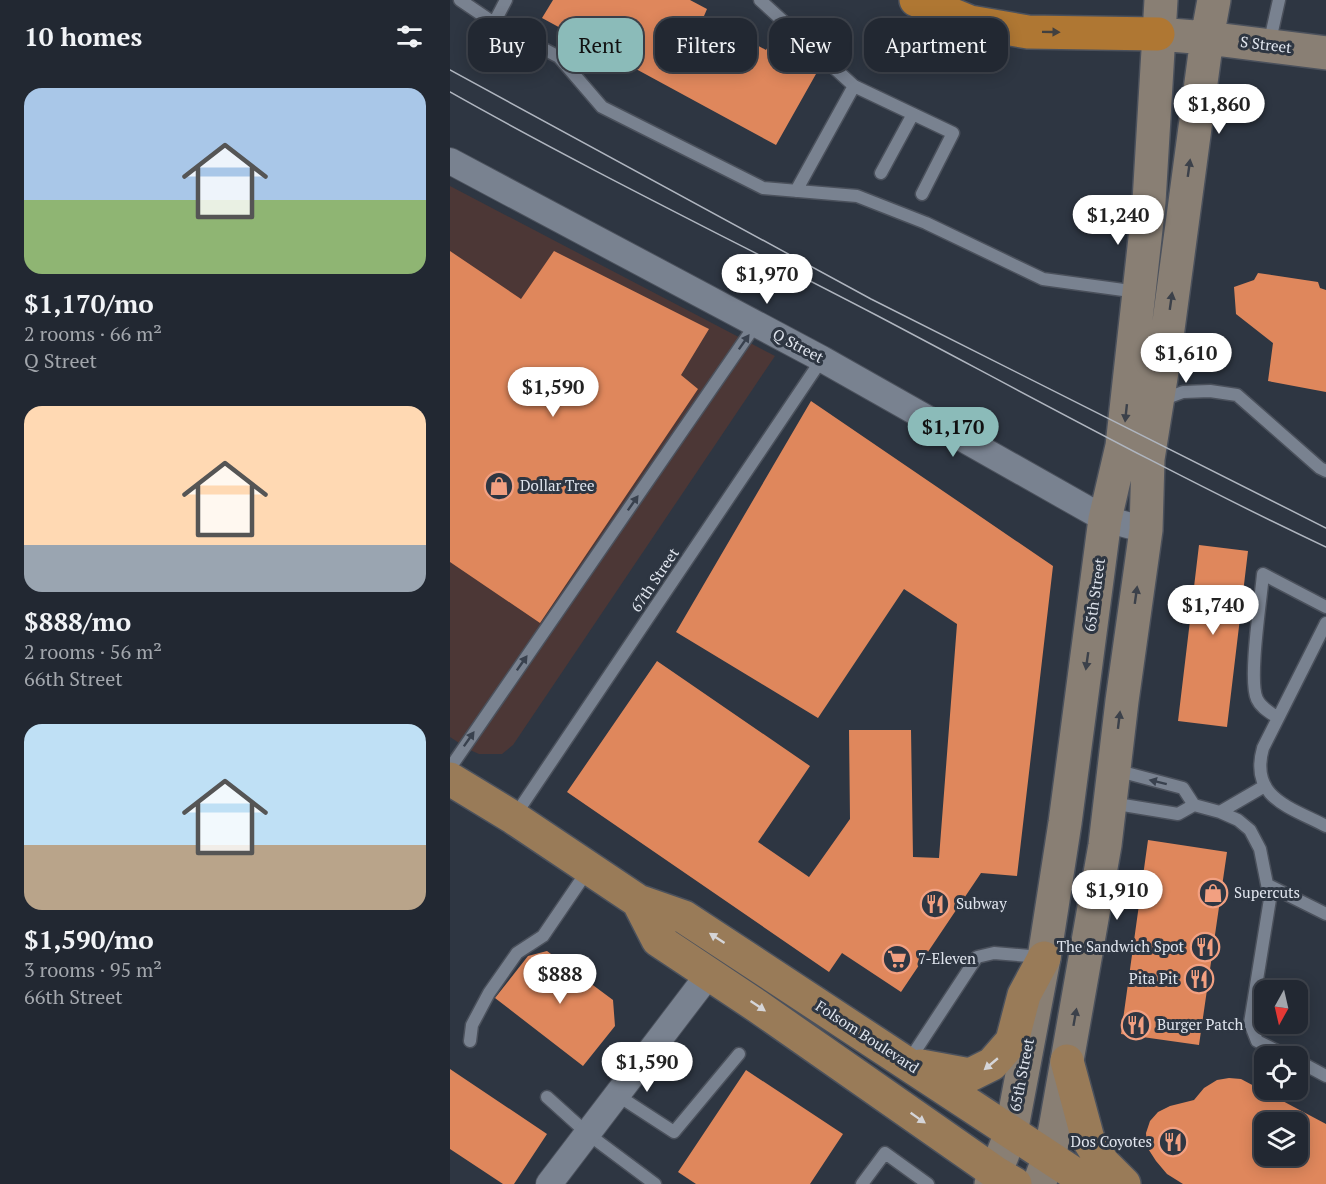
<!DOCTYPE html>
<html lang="en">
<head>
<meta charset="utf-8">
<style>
	body { margin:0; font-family:"PT Serif",serif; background:#2a303a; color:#f1f3f6; height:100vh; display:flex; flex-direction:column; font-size:22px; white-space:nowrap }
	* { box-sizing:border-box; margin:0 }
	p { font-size:20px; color:#a2a6ac }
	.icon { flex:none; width:33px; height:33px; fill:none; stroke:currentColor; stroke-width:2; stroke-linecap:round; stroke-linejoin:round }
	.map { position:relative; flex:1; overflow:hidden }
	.drawer { display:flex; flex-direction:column; background:#222832; width:450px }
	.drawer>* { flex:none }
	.top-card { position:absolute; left:18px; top:18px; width:570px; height:54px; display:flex; gap:12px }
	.needle { width:39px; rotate:188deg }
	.controls { position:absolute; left:804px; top:980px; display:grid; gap:12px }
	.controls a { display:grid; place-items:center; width:54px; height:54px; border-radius:12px; background:#222832; box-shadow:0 3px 15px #0003,0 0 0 2px #3f444d; font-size:30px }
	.price { position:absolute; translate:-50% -51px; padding:0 14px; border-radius:21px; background:#fff; color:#222; font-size:20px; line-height:39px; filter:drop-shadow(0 2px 3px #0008) }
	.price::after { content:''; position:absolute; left:50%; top:36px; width:18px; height:14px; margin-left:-9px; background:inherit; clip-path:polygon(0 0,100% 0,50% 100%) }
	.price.selected { background:#8bbbb9; color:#111 }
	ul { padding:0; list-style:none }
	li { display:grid; align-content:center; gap:12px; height:318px; padding:0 24px }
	li span { display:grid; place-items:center; height:186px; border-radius:18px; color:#555 }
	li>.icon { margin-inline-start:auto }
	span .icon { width:108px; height:108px; fill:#fffc; stroke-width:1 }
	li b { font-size:26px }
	h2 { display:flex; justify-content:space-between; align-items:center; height:72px; padding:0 24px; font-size:26px }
	.tag { padding:0 21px; border-radius:18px; background:#222832; box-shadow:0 3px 15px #0003,0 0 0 2px #3f444d; font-size:21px; line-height:54px }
	.tag.selected { background:#8bbbb9; color:#111 }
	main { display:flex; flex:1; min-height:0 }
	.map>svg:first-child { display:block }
	.commercial { fill:#4c3736 }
	.building { fill:#df875c; fill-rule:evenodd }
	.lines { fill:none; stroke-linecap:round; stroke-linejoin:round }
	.lane-casing { stroke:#4b515c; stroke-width:15 }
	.street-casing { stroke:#4b515c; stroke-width:28 }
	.secondary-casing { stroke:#4b515c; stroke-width:36 }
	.primary-casing { stroke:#4b515c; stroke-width:36 }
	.highway-casing { stroke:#4b515c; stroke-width:36 }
	.lane { stroke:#798290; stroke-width:12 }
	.street { stroke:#798290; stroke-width:26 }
	.secondary { stroke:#897f74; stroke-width:33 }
	.primary { stroke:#997b58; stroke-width:33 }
	.highway { stroke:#af7733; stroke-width:33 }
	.tram { stroke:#afb5bf; stroke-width:1.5 }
	.oneway { fill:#414040 }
	.oneway2 { fill:#3c414a }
	.oneway3 { fill:#39414e }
	.oneway4 { fill:#d5d5d8 }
	.labels { text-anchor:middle; stroke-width:6; stroke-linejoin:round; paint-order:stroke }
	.street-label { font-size:15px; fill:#e0e5ee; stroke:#2e3642 }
	.poi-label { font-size:15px; fill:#e0e5ee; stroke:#2e3642; text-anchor:start }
</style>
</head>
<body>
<main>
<section class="drawer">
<h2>10 homes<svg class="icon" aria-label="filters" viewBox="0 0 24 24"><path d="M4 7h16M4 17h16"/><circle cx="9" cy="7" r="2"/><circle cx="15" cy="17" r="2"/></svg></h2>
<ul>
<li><span style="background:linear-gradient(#a9c7e8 60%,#8fb573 0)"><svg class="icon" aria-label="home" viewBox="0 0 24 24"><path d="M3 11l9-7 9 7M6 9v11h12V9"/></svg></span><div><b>$1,170/mo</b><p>2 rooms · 66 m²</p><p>Q Street</p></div></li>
<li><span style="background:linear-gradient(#ffd9b3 75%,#9aa5b1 0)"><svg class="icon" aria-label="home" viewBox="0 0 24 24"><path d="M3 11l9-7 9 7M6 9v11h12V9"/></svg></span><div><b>$888/mo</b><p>2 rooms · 56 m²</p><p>66th Street</p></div></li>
<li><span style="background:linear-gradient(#bfe0f5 65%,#b9a48a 0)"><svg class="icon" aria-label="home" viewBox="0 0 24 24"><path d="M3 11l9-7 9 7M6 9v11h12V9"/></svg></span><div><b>$1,590/mo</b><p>3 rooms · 95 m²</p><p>66th Street</p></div></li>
</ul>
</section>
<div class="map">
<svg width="876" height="1184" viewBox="0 0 876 1184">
	<rect width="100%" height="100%" fill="#2e3642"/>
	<!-- commercial -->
	<path class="commercial" d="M0 186 325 356 63 745 52 754H29L20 750 0 737Z"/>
	<!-- building -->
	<path class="building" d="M103 0H240L257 9 254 16 316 50 320 43 353 60 350 65 366 74 326 145 92 18Z
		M0 251 71 299 104 251 259 329 231 375 248 389 90 623 0 562Z
		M808 273 868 282 870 288 876 290V392L818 381 823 343 786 314 784 287 804 280Z
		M361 401 603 566 567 876 531 873 451 992 392 953 379 972 117 792 207 661 360 766 308 842 359 877 400 819 399 730H461L463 857 489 858 507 624 454 589 368 718 226 632Z
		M749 545 798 551 777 727 728 721Z
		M698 840 777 852 749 1045 671 1034Z
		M97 951 163 1000 165 1026 133 1066 45 998 78 956Z
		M0 1069 97 1134 64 1184H53L0 1149Z
		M296 1070 393 1134 360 1184H246L228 1172Z
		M779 1078 791 1079 876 1124V1184H733L717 1174 706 1161 697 1147 696 1133 700 1121 708 1112 720 1106 744 1100 754 1088 767 1080ZM814 1122H848V1155H814Z"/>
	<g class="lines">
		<!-- lane casing -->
		<g class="lane-casing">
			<path id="lane" d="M10 0 44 23 109 57 152 107 313 188 407 196 476 223 593 279 688 292
				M310 0 404 86 503 133 472 194
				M44 23 56 0
				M819 45 829 0
				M431 173 463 114
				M346 191 404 86
				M709 401 733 392 760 391 787 395 870 468 876 471
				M876 623 813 748C799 798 840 807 876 826
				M828 718C821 713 811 708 807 699 798 680 811 599 813 574L876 607
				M0 768 306 324
				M665 770 733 788 744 805 770 812 788 820 800 830 810 849 820 899 800 1023 807 1041 837 1056
				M661 803 728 814 744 805
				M770 812 813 787
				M64 817 372 359
				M818 885 876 914
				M20 1041 22 1025 39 993 67 953 93 936 138 870
				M848 1061 876 1076
				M458 1062 527 957 544 953 591 957
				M167 1095 224 1132 289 1054
				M97 1097 138 1134 205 1184
				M412 1184 435 1153 478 1184"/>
		</g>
		<!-- street casing -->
		<g class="street-casing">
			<path id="street" d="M0 161 372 359 655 519 696 530
				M99 1184 259 974"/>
		</g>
		<!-- secondary casing -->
		<g class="secondary-casing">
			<path id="secondary" d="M708 34 757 38 876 53
				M541 1184 561 1133 594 958 615 823 655 519 672 446 699 202 711 0
				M589 1184 599 1157 605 1129 655 845 672 701 696 530 698 459 714 359 757 38 764 0"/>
		</g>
		<!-- primary casing -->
		<g class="primary-casing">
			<path id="primary" d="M0 779 64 818 188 901 234 917 640 1184
				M188 901 208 940 307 1006 546 1173 565 1184
				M617 1061 638 1139 653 1163 674 1184
				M471 1066 520 1075 542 1064 562 1041 574 995 594 958"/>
		</g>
		<!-- highway casing -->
		<g class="highway-casing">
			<path id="highway" d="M466 0 520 22 578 32 708 34"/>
		</g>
		<!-- lane -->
		<use href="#lane" class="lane"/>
		<!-- street -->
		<use href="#street" class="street"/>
		<!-- secondary -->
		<use href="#secondary" class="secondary"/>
		<!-- primary -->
		<use href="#primary" class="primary"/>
		<!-- highway -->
		<use href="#highway" class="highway"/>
		<!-- tram -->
		<path class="tram" d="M0 70 421 299 876 528
			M0 92C140 171 284 241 426 315 576 394 723 475 876 547"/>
	</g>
	<!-- one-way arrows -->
	<defs><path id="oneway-solid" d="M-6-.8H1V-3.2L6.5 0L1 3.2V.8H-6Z" transform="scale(1.5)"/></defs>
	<use class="oneway" href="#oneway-solid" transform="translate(601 32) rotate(1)"/>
	<g class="oneway2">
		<use href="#oneway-solid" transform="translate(739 168) rotate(-82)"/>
		<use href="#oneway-solid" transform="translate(721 301) rotate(-82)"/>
		<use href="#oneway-solid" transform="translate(676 413) rotate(96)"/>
		<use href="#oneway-solid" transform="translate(686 595) rotate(-82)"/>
		<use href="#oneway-solid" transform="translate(637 661) rotate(98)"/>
		<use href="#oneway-solid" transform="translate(669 720) rotate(-83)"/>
		<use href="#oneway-solid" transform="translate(625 1017) rotate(-80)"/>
	</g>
	<g class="oneway3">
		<use href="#oneway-solid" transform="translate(294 342) rotate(-55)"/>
		<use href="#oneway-solid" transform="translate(183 503) rotate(-55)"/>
		<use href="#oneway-solid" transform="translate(72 663) rotate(-55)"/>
		<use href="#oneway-solid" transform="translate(19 739) rotate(-55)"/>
		<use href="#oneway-solid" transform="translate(708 782) rotate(-166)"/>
	</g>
	<g class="oneway4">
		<use href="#oneway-solid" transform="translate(267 938) rotate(-147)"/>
		<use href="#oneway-solid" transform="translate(308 1006) rotate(34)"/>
		<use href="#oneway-solid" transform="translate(541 1064) rotate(140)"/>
		<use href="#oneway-solid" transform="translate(468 1118) rotate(35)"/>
	</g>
	<!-- icons -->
	<defs>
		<g id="shop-ring" transform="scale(1.5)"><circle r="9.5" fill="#2e3642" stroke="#f2a081" stroke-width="1.5"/><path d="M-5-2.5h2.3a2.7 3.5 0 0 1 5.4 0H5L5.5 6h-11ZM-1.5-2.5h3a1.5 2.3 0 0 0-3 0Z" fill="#f2a081"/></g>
		<g id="restaurant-ring" transform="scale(1.5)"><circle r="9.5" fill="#2e3642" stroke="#f2a081" stroke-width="1.5"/><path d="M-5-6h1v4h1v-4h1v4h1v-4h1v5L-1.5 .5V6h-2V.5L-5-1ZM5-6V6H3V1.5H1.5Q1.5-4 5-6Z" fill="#f2a081"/></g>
		<g id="supermarket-ring" transform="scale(1.5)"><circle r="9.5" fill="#2e3642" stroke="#f2a081" stroke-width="1.5"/><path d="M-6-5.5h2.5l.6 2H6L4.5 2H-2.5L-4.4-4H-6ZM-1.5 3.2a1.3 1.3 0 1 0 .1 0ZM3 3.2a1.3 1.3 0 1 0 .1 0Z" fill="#f2a081"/></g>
	</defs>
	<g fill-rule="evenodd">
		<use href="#shop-ring" x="49" y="486"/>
		<use href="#shop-ring" x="763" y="893"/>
		<use href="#restaurant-ring" x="485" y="904"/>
		<use href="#restaurant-ring" x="755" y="947"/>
		<use href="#supermarket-ring" x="447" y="959"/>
		<use href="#restaurant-ring" x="749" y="979"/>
		<use href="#restaurant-ring" x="686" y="1025"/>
		<use href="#restaurant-ring" x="723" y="1142"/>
	</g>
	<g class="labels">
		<!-- street labels -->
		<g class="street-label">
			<text transform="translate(816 45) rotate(7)" y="5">S Street</text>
			<text transform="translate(348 346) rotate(28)" y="5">Q Street</text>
			<text transform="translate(205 580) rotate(-56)" y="5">67th Street</text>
			<text transform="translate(645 595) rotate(-82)" y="5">65th Street</text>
			<text transform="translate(417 1037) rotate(33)" y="5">Folsom Boulevard</text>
			<text transform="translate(572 1075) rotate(-79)" y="5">65th Street</text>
		</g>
		<!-- poi labels -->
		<g class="poi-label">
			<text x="70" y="491">Dollar Tree</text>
			<text x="784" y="898">Supercuts</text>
			<text x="506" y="909">Subway</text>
			<text x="734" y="952" text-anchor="end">The Sandwich Spot</text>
			<text x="468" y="964">7-Eleven</text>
			<text x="728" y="984" text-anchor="end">Pita Pit</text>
			<text x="707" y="1030">Burger Patch</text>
			<text x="702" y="1147" text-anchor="end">Dos Coyotes</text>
		</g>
	</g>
</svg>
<div class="controls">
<a><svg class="needle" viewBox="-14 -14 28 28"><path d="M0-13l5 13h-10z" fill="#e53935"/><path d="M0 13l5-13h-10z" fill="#a2a6ac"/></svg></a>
<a><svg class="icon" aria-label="locate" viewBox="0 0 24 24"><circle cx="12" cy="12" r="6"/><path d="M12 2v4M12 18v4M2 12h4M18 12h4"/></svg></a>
<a><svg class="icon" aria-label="layers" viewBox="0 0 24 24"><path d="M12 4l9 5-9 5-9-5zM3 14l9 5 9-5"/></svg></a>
</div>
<b class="price" style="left:769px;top:135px">$1,860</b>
<b class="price" style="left:668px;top:246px">$1,240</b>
<b class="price" style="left:317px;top:305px">$1,970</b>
<b class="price" style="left:736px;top:384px">$1,610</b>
<b class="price" style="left:103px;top:418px">$1,590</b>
<b class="price selected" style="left:503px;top:458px">$1,170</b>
<b class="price" style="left:763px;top:636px">$1,740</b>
<b class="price" style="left:667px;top:921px">$1,910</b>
<b class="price" style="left:110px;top:1005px">$888</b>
<b class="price" style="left:197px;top:1093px">$1,590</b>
<div class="top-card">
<a class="tag">Buy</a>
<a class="tag selected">Rent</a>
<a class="tag">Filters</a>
<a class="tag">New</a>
<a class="tag">Apartment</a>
</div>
</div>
</main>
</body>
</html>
